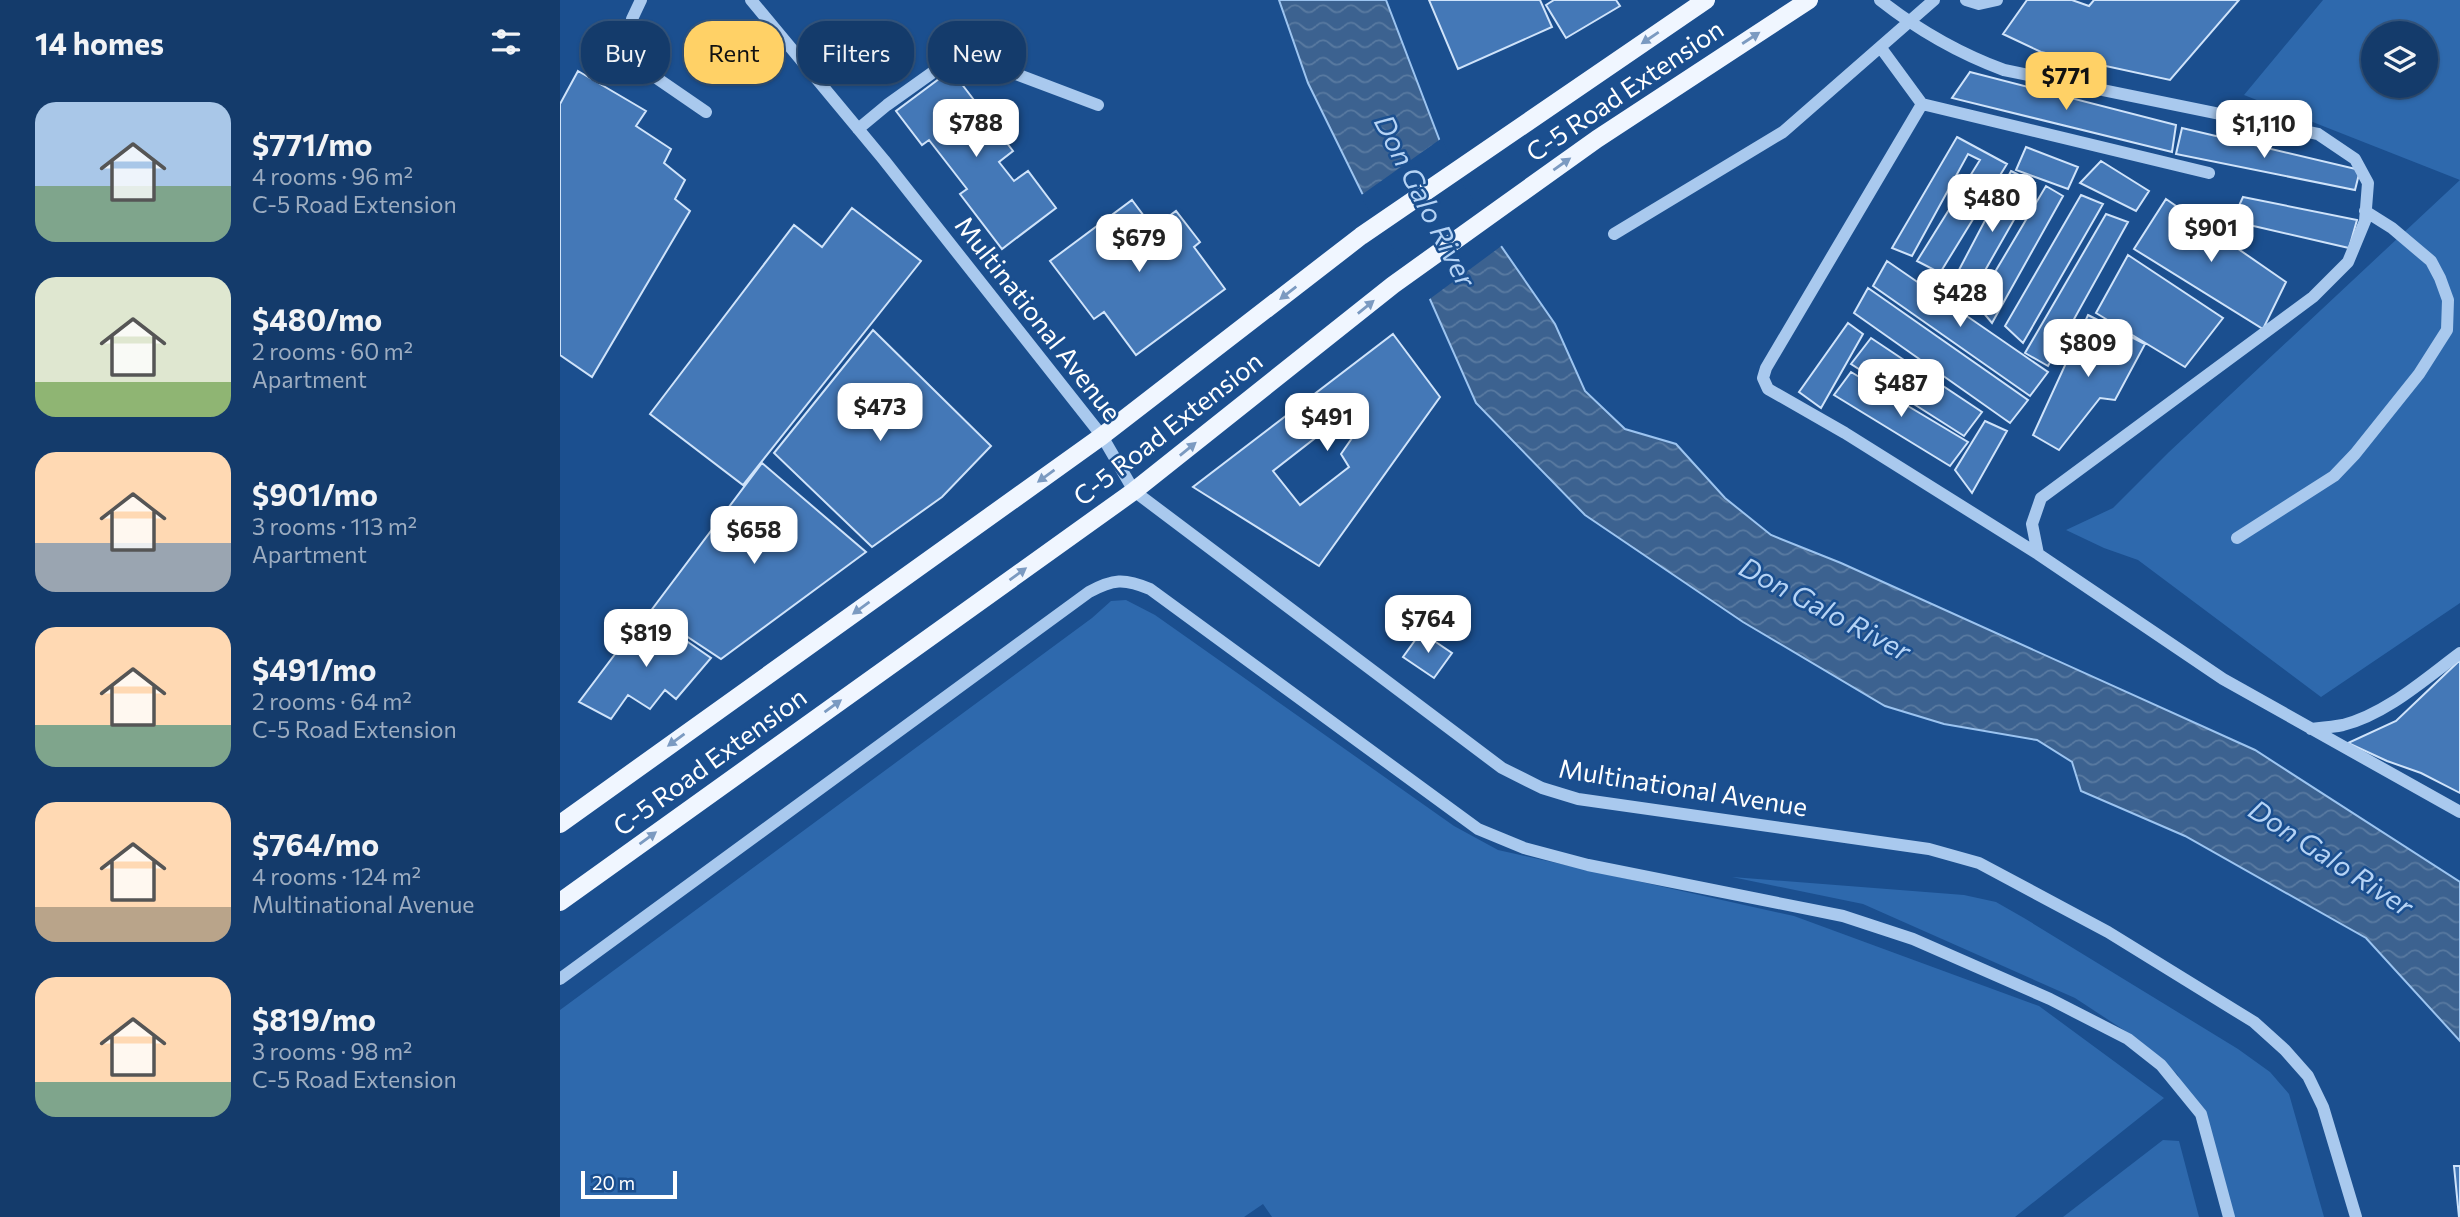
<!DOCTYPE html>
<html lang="en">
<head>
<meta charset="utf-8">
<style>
	body { margin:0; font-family:Commissioner,sans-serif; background:#214673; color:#f1f3f6; height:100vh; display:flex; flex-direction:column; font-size:26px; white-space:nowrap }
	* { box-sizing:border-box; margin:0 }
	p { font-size:23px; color:#9dadc1 }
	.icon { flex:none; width:38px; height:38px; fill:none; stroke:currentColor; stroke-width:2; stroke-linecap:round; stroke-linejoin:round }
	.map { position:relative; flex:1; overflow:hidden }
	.panel { display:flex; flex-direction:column; background:#143b6b; width:560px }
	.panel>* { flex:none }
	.hud { position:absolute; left:21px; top:21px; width:665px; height:63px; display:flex; gap:14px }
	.fabs { position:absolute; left:1801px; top:21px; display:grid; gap:14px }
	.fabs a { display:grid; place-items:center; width:77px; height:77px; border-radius:50%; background:#143b6b; box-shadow:0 2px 5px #0004,0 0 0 2px #33557e; font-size:35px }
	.scale { position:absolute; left:21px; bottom:18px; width:96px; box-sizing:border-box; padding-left:7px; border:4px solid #fff; border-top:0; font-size:19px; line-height:24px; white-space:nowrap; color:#fff; -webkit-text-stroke:5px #1b4f8f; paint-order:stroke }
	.price { position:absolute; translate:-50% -60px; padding:0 16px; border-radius:14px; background:#fff; color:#222; font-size:23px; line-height:46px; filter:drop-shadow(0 2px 4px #0008) }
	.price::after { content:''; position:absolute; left:50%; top:42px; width:21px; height:16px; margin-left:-10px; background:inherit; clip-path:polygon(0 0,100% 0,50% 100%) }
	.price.current { background:#ffd166; color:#111 }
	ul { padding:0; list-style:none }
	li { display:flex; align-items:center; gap:21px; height:175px; padding:0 35px }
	li span { display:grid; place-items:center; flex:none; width:196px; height:140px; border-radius:21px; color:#555 }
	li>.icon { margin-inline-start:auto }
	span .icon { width:84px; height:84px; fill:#fffc; stroke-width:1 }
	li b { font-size:30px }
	h2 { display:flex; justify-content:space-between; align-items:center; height:84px; padding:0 35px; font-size:30px }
	.chip { padding:0 24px; border-radius:28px; background:#143b6b; box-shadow:0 2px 5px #0004,0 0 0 2px #33557e; font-size:24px; line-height:63px }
	.chip.current { background:#ffd166; color:#111 }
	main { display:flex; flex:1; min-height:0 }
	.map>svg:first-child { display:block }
	.grass { fill:#2e69ad; fill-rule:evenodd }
	.water { fill:url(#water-waves); stroke:#9cc4f0; stroke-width:2 }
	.pier { fill:#1b4f8f }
	.building { fill:#4478b7; stroke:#cfe3fa; stroke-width:2; fill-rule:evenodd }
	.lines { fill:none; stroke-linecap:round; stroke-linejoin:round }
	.minor { stroke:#a9c9ee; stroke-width:12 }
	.major { stroke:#f0f6ff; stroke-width:18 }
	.oneway { fill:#7b9ac1 }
	.labels { text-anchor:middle; stroke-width:5; stroke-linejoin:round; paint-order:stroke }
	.street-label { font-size:26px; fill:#fff; stroke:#1b4f8f }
	.water-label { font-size:28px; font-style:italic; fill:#b5d3f5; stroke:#1b4f8f }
</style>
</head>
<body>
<main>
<section class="panel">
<h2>14 homes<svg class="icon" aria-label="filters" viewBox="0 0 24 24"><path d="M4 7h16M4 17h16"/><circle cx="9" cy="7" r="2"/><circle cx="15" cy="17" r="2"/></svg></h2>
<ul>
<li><span style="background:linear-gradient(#a9c7e8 60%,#7fa58c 0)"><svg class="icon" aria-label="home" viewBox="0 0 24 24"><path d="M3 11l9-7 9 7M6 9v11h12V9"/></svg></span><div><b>$771/mo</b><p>4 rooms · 96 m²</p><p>C-5 Road Extension</p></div></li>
<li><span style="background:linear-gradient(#dfe7d0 75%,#8fb573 0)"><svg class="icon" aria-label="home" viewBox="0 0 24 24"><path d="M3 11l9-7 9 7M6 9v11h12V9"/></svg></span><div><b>$480/mo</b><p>2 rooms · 60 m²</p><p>Apartment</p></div></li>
<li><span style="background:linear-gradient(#ffd9b3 65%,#9aa5b1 0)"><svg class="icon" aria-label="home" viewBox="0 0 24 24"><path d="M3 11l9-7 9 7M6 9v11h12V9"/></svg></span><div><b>$901/mo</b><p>3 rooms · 113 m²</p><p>Apartment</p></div></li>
<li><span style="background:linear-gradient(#ffd9b3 70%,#7fa58c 0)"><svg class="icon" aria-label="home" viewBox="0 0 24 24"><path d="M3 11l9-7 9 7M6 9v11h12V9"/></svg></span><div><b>$491/mo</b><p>2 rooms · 64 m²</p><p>C-5 Road Extension</p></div></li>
<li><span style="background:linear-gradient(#ffd9b3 75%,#b9a48a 0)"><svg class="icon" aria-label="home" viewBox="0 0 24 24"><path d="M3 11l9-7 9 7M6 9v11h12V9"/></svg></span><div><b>$764/mo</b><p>4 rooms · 124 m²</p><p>Multinational Avenue</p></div></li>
<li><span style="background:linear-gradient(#ffd9b3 75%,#7fa58c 0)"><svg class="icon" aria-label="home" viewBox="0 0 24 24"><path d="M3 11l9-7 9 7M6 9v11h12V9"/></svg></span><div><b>$819/mo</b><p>3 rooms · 98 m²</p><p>C-5 Road Extension</p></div></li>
</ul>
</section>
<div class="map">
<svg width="1900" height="1217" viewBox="0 0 1900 1217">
	<defs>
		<pattern id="water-waves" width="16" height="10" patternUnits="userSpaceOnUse" patternTransform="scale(1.75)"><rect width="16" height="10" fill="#3c6290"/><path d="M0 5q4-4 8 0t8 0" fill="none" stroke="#597aa1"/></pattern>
	</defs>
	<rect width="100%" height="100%" fill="#1b4f8f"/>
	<!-- grass -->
	<path class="grass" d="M1763 0H1900V180L1684 95ZM1813 33H1866V86H1813Z
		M1900 180V603L1761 697 1578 560 1544 548 1506 530 1553 508 1609 452Z
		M566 600 595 615 894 826 938 850 1234 916 1479 1006 1604 1098 1455 1217H712L703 1204 684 1217H0V1010L532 618 551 601Z
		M1172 877 1404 895 1436 902 1464 918 1678 1049 1710 1072 1729 1094 1764 1217H1670L1640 1116 1617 1074 1579 1040 1515 998 1303 904Z
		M1603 1140 1619 1141 1639 1217H1503Z"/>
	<!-- water -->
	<path class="water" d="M719 0H826L894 178 995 324 1025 391 1065 429 1116 444 1165 498 1211 535 1281 563 1695 750 1900 882V1041L1806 938 1625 836 1521 791 1512 762 1477 740 1384 724 1325 706 1183 622 1025 515 916 403 869 297 802 193 748 83Z"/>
	<!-- pier -->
	<path class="pier" d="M882 138 897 176 944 244 867 301 800 196Z"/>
	<!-- building -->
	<path class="building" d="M869 0H980L992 27 898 69Z
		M994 0H1056L1060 6 1006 38 986 5Z
		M1467 0H1512L1529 6 1534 0H1679L1610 80 1481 52 1443 34Z
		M391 70 453 151 439 162 454 181 468 171 496 208 442 249 400 194 407 189 369 140 362 145 336 111Z
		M18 71 86 111 76 126 111 149 104 163 125 180 115 199 130 211 32 377 0 355V104Z
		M1410 72 1616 125 1612 152 1392 98Z
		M1622 128 1800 170 1795 190 1616 154Z
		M1397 137 1447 164 1380 273 1357 261 1420 160 1408 154 1352 256 1332 248Z
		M1466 147 1518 167 1508 189 1456 170Z
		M1541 161 1589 191 1576 211 1520 183Z
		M1451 171 1475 183 1407 302 1390 287Z
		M1486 186 1503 196 1432 323 1416 304Z
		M1521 195 1543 204 1463 343 1445 326Z
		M1683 197 1797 220 1789 248 1672 221Z
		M1606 199 1726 282 1703 329 1574 249Z
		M572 200 593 228 616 211 640 242 634 247 665 289 576 355 544 312 534 319 490 261Z
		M292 208 361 261 183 485 90 414 234 225 262 247Z
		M1546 214 1568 222 1488 366 1465 353Z
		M1568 255 1663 318 1625 367 1536 313Z
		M1327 261 1488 372 1470 396 1313 286Z
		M1308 288 1468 400 1450 423 1294 313Z
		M1528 315 1585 344 1555 400 1540 398 1499 450 1473 435Z
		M1288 323 1303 334 1261 408 1239 392Z
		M313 330 431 446 382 497 312 547 214 453Z
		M833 334 880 397 759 566 633 487ZM790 411 801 425 781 454 789 467 740 505 713 471Z
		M1311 338 1422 412 1404 436 1291 364Z
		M1291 372 1408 442 1390 466 1274 395Z
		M1425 421 1447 431 1412 493 1395 470Z
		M202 463 306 552 161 659 90 612Z
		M86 613 151 658 116 699 105 690 90 709 68 695 51 719 19 702Z
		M861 632 892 653 874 678 843 657Z
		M1900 660V793L1861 773 1827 761 1788 743 1836 721Z
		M1894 1166H1900V1217H1899Z"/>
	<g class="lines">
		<!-- minor -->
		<path class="minor" d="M81 0 72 19V42L82 68 146 112
			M191 0 324 160 542 436 574 491 942 768 982 788 1018 799 1369 849 1419 863 1548 932 1694 1022 1725 1050 1748 1076 1763 1107 1796 1217
			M1320 0C1358 30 1398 53 1444 70L1758 134 1795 159 1808 183 1805 221 1788 262 1753 297 1481 498 1472 524 1478 554
			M1406 0 1419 4 1437 0
			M1321 48 1362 104 1649 173
			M1362 104 1206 368 1203 378 1208 389 1285 433 1478 554 1663 679 1900 812
			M298 129 327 105 390 60 401 57H411L538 105
			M1054 234 1223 132 1374 0
			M1677 538 1774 476 1795 454 1859 374 1887 330 1888 300 1880 278 1871 261 1832 228 1805 211
			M1751 729C1761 728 1773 727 1783 725 1826 714 1865 679 1900 653
			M0 979 529 592C553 579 564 578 590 589L918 829 964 848 1028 865 1283 916 1353 939 1490 999 1568 1039 1601 1065 1641 1114 1669 1217"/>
		<!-- major -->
		<path class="major" d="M0 824 542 436 801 236 1146 0
			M0 902 574 491 833 285 946 204 1037 139 1249 0"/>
	</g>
	<!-- one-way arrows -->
	<defs><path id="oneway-solid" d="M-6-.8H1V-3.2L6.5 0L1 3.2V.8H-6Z" transform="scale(1.75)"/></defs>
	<g class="oneway">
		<use href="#oneway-solid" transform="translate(1090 38) rotate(146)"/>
		<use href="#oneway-solid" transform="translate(1191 38) rotate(-33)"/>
		<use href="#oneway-solid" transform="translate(1002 164) rotate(-35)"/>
		<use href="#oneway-solid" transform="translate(728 293) rotate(142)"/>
		<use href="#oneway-solid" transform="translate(806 307) rotate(-39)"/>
		<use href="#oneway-solid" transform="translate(628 449) rotate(-39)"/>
		<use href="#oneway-solid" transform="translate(486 476) rotate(144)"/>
		<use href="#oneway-solid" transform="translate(458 574) rotate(-36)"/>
		<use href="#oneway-solid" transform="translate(301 608) rotate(144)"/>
		<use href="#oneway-solid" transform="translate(273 706) rotate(-36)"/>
		<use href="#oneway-solid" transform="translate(116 740) rotate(144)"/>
		<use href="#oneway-solid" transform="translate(88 838) rotate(-36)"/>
	</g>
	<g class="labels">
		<!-- street labels -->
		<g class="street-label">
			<text transform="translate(1065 91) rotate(-34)" y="9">C-5 Road Extension</text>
			<text transform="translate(478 319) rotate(52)" y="9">Multinational Avenue</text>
			<text transform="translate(608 429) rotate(-38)" y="9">C-5 Road Extension</text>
			<text transform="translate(150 762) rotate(-36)" y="9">C-5 Road Extension</text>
			<text transform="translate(1123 788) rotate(9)" y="9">Multinational Avenue</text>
		</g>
		<!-- water labels -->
		<g class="water-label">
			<text transform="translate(865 201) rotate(63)" y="10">Don Galo River</text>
			<text transform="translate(1265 609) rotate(28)" y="10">Don Galo River</text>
			<text transform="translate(1771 858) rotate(33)" y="10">Don Galo River</text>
		</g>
	</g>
</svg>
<div class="fabs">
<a><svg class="icon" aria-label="layers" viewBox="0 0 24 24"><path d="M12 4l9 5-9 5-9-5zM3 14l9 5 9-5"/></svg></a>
</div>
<div class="scale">20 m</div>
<b class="price current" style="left:1506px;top:112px">$771</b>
<b class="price" style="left:416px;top:159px">$788</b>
<b class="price" style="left:1704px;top:160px">$1,110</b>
<b class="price" style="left:1432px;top:234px">$480</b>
<b class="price" style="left:1651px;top:264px">$901</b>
<b class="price" style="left:579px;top:274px">$679</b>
<b class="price" style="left:1400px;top:329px">$428</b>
<b class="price" style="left:1528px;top:379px">$809</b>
<b class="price" style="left:1341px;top:419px">$487</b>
<b class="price" style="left:320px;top:443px">$473</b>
<b class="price" style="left:767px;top:453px">$491</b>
<b class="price" style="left:194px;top:566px">$658</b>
<b class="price" style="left:868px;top:655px">$764</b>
<b class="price" style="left:86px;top:669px">$819</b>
<div class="hud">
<a class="chip">Buy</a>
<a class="chip current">Rent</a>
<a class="chip">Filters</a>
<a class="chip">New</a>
</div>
</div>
</main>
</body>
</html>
